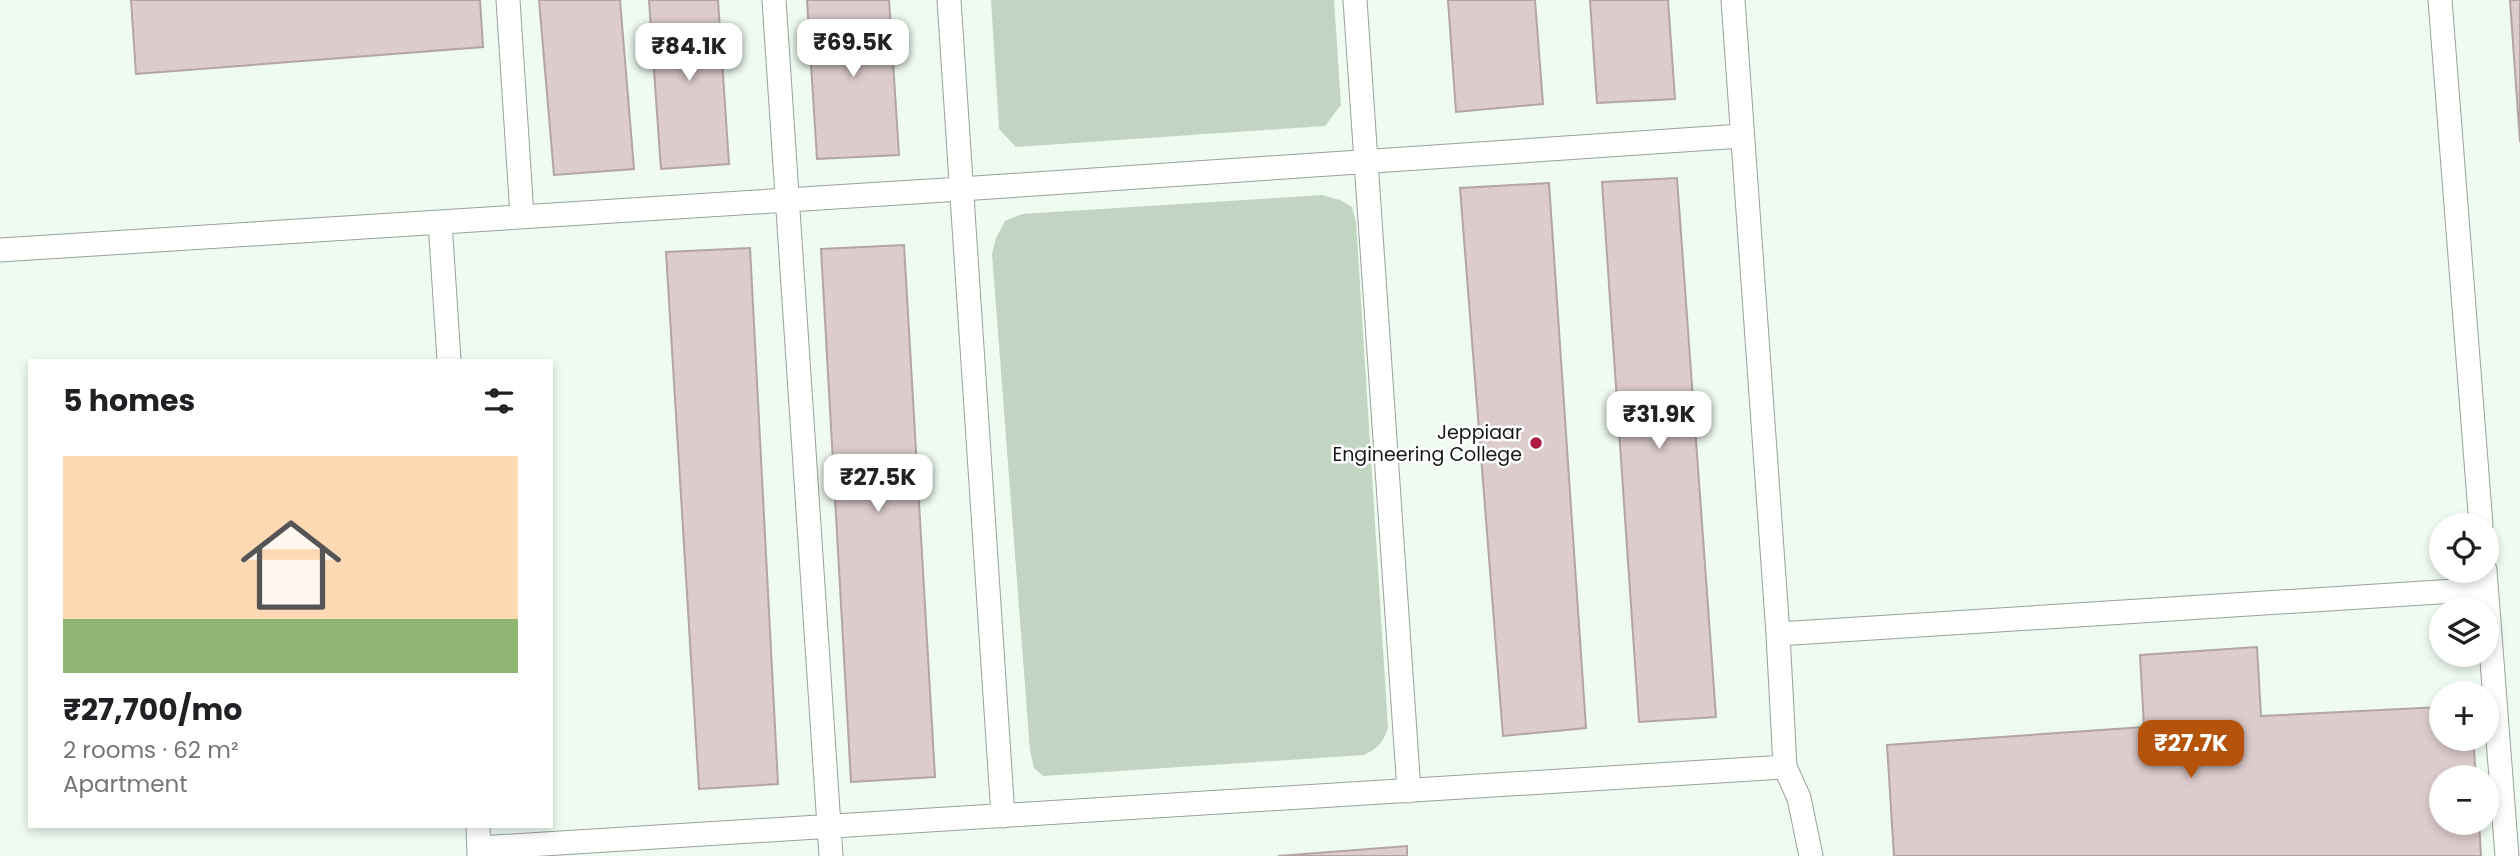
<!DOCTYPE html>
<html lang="en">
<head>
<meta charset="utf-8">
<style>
	body { margin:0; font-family:Poppins,sans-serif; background:#f2f2f2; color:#202124; height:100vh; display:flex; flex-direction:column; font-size:26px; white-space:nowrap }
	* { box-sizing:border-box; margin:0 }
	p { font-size:23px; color:#757577 }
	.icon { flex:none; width:38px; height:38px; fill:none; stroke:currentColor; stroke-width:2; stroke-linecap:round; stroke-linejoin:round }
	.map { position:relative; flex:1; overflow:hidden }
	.sheet { position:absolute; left:28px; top:359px; width:525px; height:469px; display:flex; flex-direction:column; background:#fff; border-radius:0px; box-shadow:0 4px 10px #0003 }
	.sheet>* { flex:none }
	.fabs { position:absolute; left:2429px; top:513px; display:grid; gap:14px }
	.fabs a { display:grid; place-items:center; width:70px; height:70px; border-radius:50%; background:#fff; box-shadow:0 4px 10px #0003; font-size:35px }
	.price { position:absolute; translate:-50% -60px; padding:0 16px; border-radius:14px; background:#fff; color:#222; font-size:23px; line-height:46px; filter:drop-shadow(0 2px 4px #0008) }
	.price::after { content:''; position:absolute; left:50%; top:42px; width:21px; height:16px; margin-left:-10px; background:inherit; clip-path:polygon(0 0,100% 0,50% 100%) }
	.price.on { background:#b45309; color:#fff }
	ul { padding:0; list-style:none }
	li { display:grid; align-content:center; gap:14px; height:371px; padding:0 35px }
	li span { display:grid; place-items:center; height:217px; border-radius:0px; color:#555 }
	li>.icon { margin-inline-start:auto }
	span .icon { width:126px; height:126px; fill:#fffc; stroke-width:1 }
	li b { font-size:30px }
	h2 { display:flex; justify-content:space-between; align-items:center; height:84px; padding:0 35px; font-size:30px }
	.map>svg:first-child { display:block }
	.green { fill:#c2d5c3 }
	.building { fill:#ddcccd; stroke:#b3a4a5; stroke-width:2 }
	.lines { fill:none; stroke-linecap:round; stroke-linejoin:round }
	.lane-casing { stroke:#97a298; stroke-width:25 }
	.lane { stroke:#fff; stroke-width:23 }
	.poi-dot { fill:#ae1b41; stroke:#fff; stroke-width:2.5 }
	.labels { text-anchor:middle; stroke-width:5; stroke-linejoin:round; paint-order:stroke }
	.poi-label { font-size:19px; fill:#151916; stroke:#fff; text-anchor:end }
</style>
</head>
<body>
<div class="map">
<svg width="2520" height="856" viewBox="0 0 2520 856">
	<rect width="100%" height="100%" fill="#effaf0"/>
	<!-- green -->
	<path class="green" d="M991 0H1334L1341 105 1325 126 1016 147 999 129Z
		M1322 195 1340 200 1352 207 1356 222 1388 728C1383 743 1378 748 1364 755L1043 776 1034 768 1030 751 992 254 996 238 1005 221 1022 214Z"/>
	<!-- building -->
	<path class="building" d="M131 0H480L483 47 136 74Z
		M539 0H620L634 169 554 175Z
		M649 0H718L729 164 661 169Z
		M807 0H889L899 155 817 159Z
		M1448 0H1535L1543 104 1456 112Z
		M1590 0H1668L1675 99 1597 103Z
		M2510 0H2520V142Z
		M1677 178 1716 717 1639 722 1602 182Z
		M1549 183 1586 728 1503 736 1460 188Z
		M904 245 935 777 851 782 821 249Z
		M750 248 778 784 699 789 666 252Z
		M2257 647 2261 716 2441 707V738H2473L2476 777H2441V822H2479L2481 856H1894L1887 745 2144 727 2140 655Z
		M1407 846V856H1278Z"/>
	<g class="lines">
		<!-- lane casing -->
		<g class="lane-casing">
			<path id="lane" d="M508 0 522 216
				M774 0 831 856
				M949 0 1003 816
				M1355 0 1409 791
				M1733 0 1778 634 1785 767 1799 798 1811 856
				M2440 0 2481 525
				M440 222 449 360
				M0 250 961 189 1742 136
				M2485 570 2507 856
				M1778 634 2486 589
				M478 826 479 856
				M479 848 1785 767"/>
		</g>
		<!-- lane -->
		<use href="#lane" class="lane"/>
	</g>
	<!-- markers -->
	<circle class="poi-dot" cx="1536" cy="443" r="7"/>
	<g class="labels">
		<!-- poi labels -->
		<g class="poi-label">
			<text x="1522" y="439">Jeppiaar<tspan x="1522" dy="22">Engineering College</tspan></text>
		</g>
	</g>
</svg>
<div class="fabs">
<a><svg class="icon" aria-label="locate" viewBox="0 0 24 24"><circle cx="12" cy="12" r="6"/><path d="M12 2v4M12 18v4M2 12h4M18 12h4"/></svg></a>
<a><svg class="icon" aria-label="layers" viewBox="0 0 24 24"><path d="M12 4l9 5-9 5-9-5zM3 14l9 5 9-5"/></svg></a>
<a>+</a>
<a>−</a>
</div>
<b class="price" style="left:853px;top:79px">₹69.5K</b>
<b class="price" style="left:689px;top:83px">₹84.1K</b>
<b class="price" style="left:1659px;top:451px">₹31.9K</b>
<b class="price" style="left:878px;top:514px">₹27.5K</b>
<b class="price on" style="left:2191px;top:780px">₹27.7K</b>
<section class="sheet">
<h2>5 homes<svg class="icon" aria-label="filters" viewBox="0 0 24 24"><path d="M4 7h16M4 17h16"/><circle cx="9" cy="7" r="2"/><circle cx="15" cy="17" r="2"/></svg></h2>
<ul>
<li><span style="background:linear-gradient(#ffd9b3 75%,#8fb573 0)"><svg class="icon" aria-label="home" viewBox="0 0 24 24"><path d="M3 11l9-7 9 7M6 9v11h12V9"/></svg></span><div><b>₹27,700/mo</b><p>2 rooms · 62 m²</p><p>Apartment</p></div></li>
</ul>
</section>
</div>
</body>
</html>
